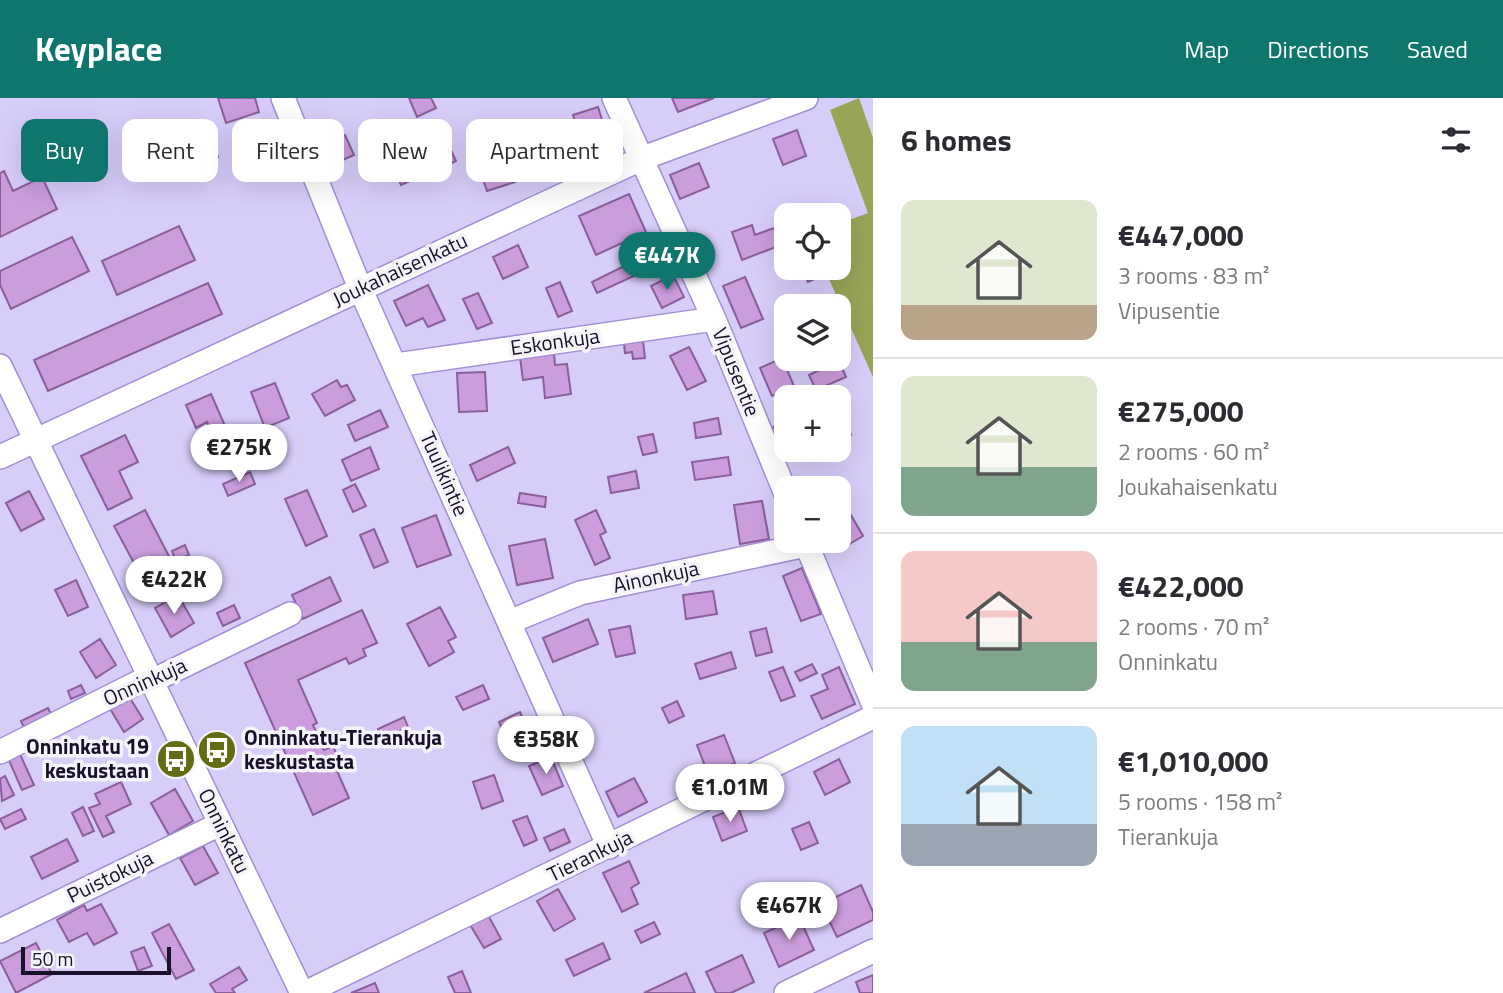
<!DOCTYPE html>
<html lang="en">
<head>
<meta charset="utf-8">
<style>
	body { margin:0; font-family:"Titillium Web",sans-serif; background:#f2f2f3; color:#2b2b33; height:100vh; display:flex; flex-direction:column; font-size:26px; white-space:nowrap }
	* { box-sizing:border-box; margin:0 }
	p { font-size:23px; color:#7c7c81 }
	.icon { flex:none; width:38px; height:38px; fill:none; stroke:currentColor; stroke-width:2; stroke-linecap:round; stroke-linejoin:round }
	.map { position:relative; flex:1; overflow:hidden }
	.sheet { display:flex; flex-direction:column; background:#fff; width:630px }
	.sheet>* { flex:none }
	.hud { position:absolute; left:21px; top:21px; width:665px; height:63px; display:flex; gap:14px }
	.tools { position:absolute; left:774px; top:105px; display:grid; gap:14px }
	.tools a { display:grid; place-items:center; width:77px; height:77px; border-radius:14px; background:#fff; box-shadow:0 7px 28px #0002; font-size:35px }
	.scale { position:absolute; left:21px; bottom:18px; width:150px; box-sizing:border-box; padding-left:7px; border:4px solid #19112b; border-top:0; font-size:19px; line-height:24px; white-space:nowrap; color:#19112b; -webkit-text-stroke:5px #f5f4fb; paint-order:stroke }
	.price { position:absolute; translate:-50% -60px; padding:0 16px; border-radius:24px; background:#fff; color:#222; font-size:23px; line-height:46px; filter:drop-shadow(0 2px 4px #0008) }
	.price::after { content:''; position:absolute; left:50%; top:42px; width:21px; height:16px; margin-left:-10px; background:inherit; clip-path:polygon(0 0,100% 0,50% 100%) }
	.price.selected { background:#0f766e; color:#fff }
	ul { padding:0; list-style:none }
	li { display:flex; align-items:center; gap:21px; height:175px; padding:0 28px }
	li+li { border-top:2px solid #e1e1e2 }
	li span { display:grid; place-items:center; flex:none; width:196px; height:140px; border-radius:14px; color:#555 }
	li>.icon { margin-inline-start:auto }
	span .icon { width:84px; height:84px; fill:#fffc; stroke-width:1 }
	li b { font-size:30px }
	h2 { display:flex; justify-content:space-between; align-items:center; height:84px; padding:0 28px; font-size:30px }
	.chip { padding:0 24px; border-radius:14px; background:#fff; box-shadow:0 7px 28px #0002; font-size:24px; line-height:63px }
	.chip.selected { background:#0f766e; color:#fff }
	header { display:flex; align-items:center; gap:42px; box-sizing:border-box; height:98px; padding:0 35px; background:#0f766e; color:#fff }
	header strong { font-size:33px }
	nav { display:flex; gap:38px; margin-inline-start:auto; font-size:24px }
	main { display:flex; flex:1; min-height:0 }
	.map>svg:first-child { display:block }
	.forest { fill:#99a457 }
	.building { fill:#cb9ddd; stroke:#8a5f9b; stroke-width:2 }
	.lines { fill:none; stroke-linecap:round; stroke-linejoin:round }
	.minor-casing { stroke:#a28fd5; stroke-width:26 }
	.minor { stroke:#fff; stroke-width:23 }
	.labels { text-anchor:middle; stroke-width:7; stroke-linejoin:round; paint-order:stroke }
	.street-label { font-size:21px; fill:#19112b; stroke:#f5f4fb }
	.poi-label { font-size:21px; font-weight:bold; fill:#19112b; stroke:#f5f4fb; text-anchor:start }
</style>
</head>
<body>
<header>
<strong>Keyplace</strong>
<nav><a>Map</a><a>Directions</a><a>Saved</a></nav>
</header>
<main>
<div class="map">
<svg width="873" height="895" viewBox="0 0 873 895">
	<rect width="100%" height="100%" fill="#d7cdf9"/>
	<!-- forest -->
	<path class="forest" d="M859 0 873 40V279L824 170H838V126L868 115 830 12Z"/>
	<!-- building -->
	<path class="building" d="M218 0H255L259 14 226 25Z
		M409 0H431L436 10 417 19Z
		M672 0H714L678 14Z
		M598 9 609 44 584 52 573 17Z
		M797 32 806 58 783 67 773 41Z
		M209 37 218 59 203 65 194 43Z
		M345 37 354 57 336 65 328 45Z
		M444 37 456 63 441 70 428 45Z
		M412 47 426 76 401 87 388 59Z
		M505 55 515 84 487 93 477 64Z
		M699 65 709 89 680 101 670 77Z
		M4 73 13 93 42 79 57 111 0 139V75Z
		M629 96 646 134 596 157 579 118Z
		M752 127 755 137 774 130 781 147 742 162 732 134Z
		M179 128 195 162 117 197 102 163Z
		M72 139 89 173 11 211 0 187V173Z
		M518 147 528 169 503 181 493 159Z
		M630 165 636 177 597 195 592 184Z
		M802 170H813L817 180 808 184Z
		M673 177 684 199 662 210 651 188Z
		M745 179 763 221 741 230 723 188Z
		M560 184 572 213 558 219 546 190Z
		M208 185 222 216 48 293 34 262Z
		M428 187 445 222 428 229 423 220 406 228 394 203Z
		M478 195 492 225 477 231 463 201Z
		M643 243 645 260 633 261 632 254 625 255 624 245Z
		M689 249 706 283 687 292 670 258Z
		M554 255 555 267 567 266 571 296 545 300 543 279 523 282 520 259Z
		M782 260 794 288 772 298 760 270Z
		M820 261H838L846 279 816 292 809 277 824 270Z
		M485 274 487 313 459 314 457 275Z
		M337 282 341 289 347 287 355 302 325 318 312 296Z
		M275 285 289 320 265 330 251 294Z
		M211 296 229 337 215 343 207 324 196 330 186 307Z
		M838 303 851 337 838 342Z
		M380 312 388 329 355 343 348 327Z
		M718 320 721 336 696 340 694 325Z
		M786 323V352H794L786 356 773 329Z
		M653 336 657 354 643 357 638 339Z
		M125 337 138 364 119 373 132 400 108 412 81 358Z
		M370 349 379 371 351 383 342 362Z
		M508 349 515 365 477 383 470 367Z
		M728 359 731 377 695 382 692 364Z
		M636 373 639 390 611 395 608 379Z
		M250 374 255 386 228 398 223 386Z
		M355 386 366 408 353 414 343 392Z
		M307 392 327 438 306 448 285 401Z
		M29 393 44 421 21 433 6 405Z
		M520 395 546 399 545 409 518 405Z
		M841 400 863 438 838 453 832 443H838V402Z
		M762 403 769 441 740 446 734 407Z
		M145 412 172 464 142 480 114 428Z
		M596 412 606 434 600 437 610 460 595 467 575 422Z
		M436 417 451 457 417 469 402 430Z
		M374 431 388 464 374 470 360 437Z
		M545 441 553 480 517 487 509 448Z
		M185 447 189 457 176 463 172 453Z
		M802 470 821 516 801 523 783 478Z
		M330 479 341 503 303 521 292 497Z
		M76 482 88 509 68 518 55 492Z
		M713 493 717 516 686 521 683 497Z
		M178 497 194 525 171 539 155 510Z
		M234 507 240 520 223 528 217 515Z
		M440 509 456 539 448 543 454 554 429 568 407 526Z
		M362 512 377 545 363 551 366 558 349 566 346 560 298 582 317 625 313 627 324 652 333 648 340 664 334 666 349 700 313 717 245 565Z
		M588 521 598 546 553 564 543 540Z
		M630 528 635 555 616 559 609 532Z
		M766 530 772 554 756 558 750 534Z
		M100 541 116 567 96 580 80 554Z
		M731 554 736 570 700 581 695 566Z
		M812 566 817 575 800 583 795 574Z
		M783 569 795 598 781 603 769 574Z
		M839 569 855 606 822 621 811 598 828 591 822 577Z
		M81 587 85 595 71 601 68 593Z
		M483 587 489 601 463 612 456 599Z
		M128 597 143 621 124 634 109 609Z
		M677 603 684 618 669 625 662 610Z
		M48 610 52 618 25 632 21 623Z
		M520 614 531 639 510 647 499 624Z
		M404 619 408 629 383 641 378 631Z
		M724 637 735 665 708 676 697 647Z
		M19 654 34 687 22 692 8 660Z
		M551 659 563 688 542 697 529 668Z
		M839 661 850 684 825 697 814 674Z
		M494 677 503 703 482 711 473 684Z
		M5 678 14 697 2 703 0 681Z
		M634 680 647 704 618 719 606 694Z
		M121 684 131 706 106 718 114 734 103 739 89 710 100 706 95 696Z
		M175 691 193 723 169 737 151 705Z
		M83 709 94 733 83 738 72 715Z
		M738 709 747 733 722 743 713 719Z
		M21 711 26 721 5 731 0 721Z
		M527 718 537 742 524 748 513 723Z
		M809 724 818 745 801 752 792 731Z
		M564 731 570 744 550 753 544 740Z
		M67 741 78 763 42 781 31 759Z
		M203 748 218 775 195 787 180 760Z
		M629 763 639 785 631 790 638 806 622 814 603 775Z
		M861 787 873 814V822L837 839 821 806Z
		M558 791 575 821 554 833 537 803Z
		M101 806 117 835 94 847 87 835 69 844 57 822 84 807 87 813Z
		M487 815 501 841 484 850 469 825Z
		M799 819 814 852 779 869 764 835Z
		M654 824 660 836 641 845 635 833Z
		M169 826 194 872 176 881 152 835Z
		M36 845 52 876 16 895 0 863Z
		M603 845 610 861 574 878 566 862Z
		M144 849 152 868 138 873 131 854Z
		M742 857 754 884 731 895H716L706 874Z
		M239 869 247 882 232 891 235 895H216L210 886Z
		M462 873 471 895H455L448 879Z
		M686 875 695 895H644Z
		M873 877V895H860L856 884Z
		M375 885 379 895H351Z"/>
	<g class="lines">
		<!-- minor casing -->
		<g class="minor-casing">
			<path id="minor" d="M283 0 360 190 609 749
				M614 0 714 221 786 396
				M396 267 714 221
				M0 268 302 895
				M0 359 643 60 806 0
				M805 443 873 605
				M509 524 580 495 806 447
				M0 654 139 584 152 583 290 516
				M0 833 220 726
				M305 895 873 619
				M786 895 873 853"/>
		</g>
		<!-- minor -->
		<use href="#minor" class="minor"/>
	</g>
	<!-- icons -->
	<defs>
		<g id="bus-disc" transform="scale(2.0125)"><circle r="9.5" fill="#636c13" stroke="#f5f4fb"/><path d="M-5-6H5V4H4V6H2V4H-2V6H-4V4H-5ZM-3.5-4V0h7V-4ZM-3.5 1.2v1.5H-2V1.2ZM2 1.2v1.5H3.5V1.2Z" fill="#fff"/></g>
	</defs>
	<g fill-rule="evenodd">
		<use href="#bus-disc" x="217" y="652"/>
		<use href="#bus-disc" x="176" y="661"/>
	</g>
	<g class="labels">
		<!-- street labels -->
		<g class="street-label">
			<text transform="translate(400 172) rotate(-25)" y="7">Joukahaisenkatu</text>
			<text transform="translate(555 244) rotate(-8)" y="7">Eskonkuja</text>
			<text transform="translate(736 274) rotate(68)" y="7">Vipusentie</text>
			<text transform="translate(444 376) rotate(66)" y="7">Tuulikintie</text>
			<text transform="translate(656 479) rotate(-12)" y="7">Ainonkuja</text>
			<text transform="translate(145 584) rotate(-24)" y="7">Onninkuja</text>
			<text transform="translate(224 733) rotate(64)" y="7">Onninkatu</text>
			<text transform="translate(590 758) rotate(-26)" y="7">Tierankuja</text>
			<text transform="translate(110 779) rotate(-26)" y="7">Puistokuja</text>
		</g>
		<!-- poi labels -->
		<g class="poi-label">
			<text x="244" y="647">Onninkatu-Tierankuja<tspan x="244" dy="24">keskustasta</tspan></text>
			<text x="149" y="656" text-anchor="end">Onninkatu 19<tspan x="149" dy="24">keskustaan</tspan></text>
		</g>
	</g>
</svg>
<div class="tools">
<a><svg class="icon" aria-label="locate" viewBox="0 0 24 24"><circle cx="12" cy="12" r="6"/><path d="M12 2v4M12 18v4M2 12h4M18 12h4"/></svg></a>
<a><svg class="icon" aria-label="layers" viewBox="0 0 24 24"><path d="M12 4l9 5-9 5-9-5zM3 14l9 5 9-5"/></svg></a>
<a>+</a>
<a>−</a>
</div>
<div class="scale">50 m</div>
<b class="price selected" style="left:667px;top:194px">€447K</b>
<b class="price" style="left:239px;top:386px">€275K</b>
<b class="price" style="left:174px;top:518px">€422K</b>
<b class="price" style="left:546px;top:678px">€358K</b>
<b class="price" style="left:730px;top:726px">€1.01M</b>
<b class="price" style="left:789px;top:844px">€467K</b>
<div class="hud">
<a class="chip selected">Buy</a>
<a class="chip">Rent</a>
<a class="chip">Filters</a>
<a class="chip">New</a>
<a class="chip">Apartment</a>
</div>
</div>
<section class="sheet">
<h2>6 homes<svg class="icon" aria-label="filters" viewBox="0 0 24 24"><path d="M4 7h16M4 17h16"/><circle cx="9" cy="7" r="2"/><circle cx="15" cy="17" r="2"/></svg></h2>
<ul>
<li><span style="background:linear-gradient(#dfe7d0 75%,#b9a48a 0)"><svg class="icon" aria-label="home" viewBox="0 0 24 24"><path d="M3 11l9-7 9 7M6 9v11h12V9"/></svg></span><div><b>€447,000</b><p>3 rooms · 83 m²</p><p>Vipusentie</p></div></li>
<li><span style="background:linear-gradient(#dfe7d0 65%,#7fa58c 0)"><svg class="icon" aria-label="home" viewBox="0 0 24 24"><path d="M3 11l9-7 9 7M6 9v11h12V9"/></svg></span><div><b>€275,000</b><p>2 rooms · 60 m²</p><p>Joukahaisenkatu</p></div></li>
<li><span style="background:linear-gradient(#f6c9c9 65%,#7fa58c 0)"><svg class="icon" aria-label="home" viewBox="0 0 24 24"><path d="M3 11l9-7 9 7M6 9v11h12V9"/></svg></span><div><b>€422,000</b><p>2 rooms · 70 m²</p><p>Onninkatu</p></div></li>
<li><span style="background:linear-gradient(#bfe0f5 70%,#9aa5b1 0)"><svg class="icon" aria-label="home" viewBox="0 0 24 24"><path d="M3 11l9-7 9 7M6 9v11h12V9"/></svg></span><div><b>€1,010,000</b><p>5 rooms · 158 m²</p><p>Tierankuja</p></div></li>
</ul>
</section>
</main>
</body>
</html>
